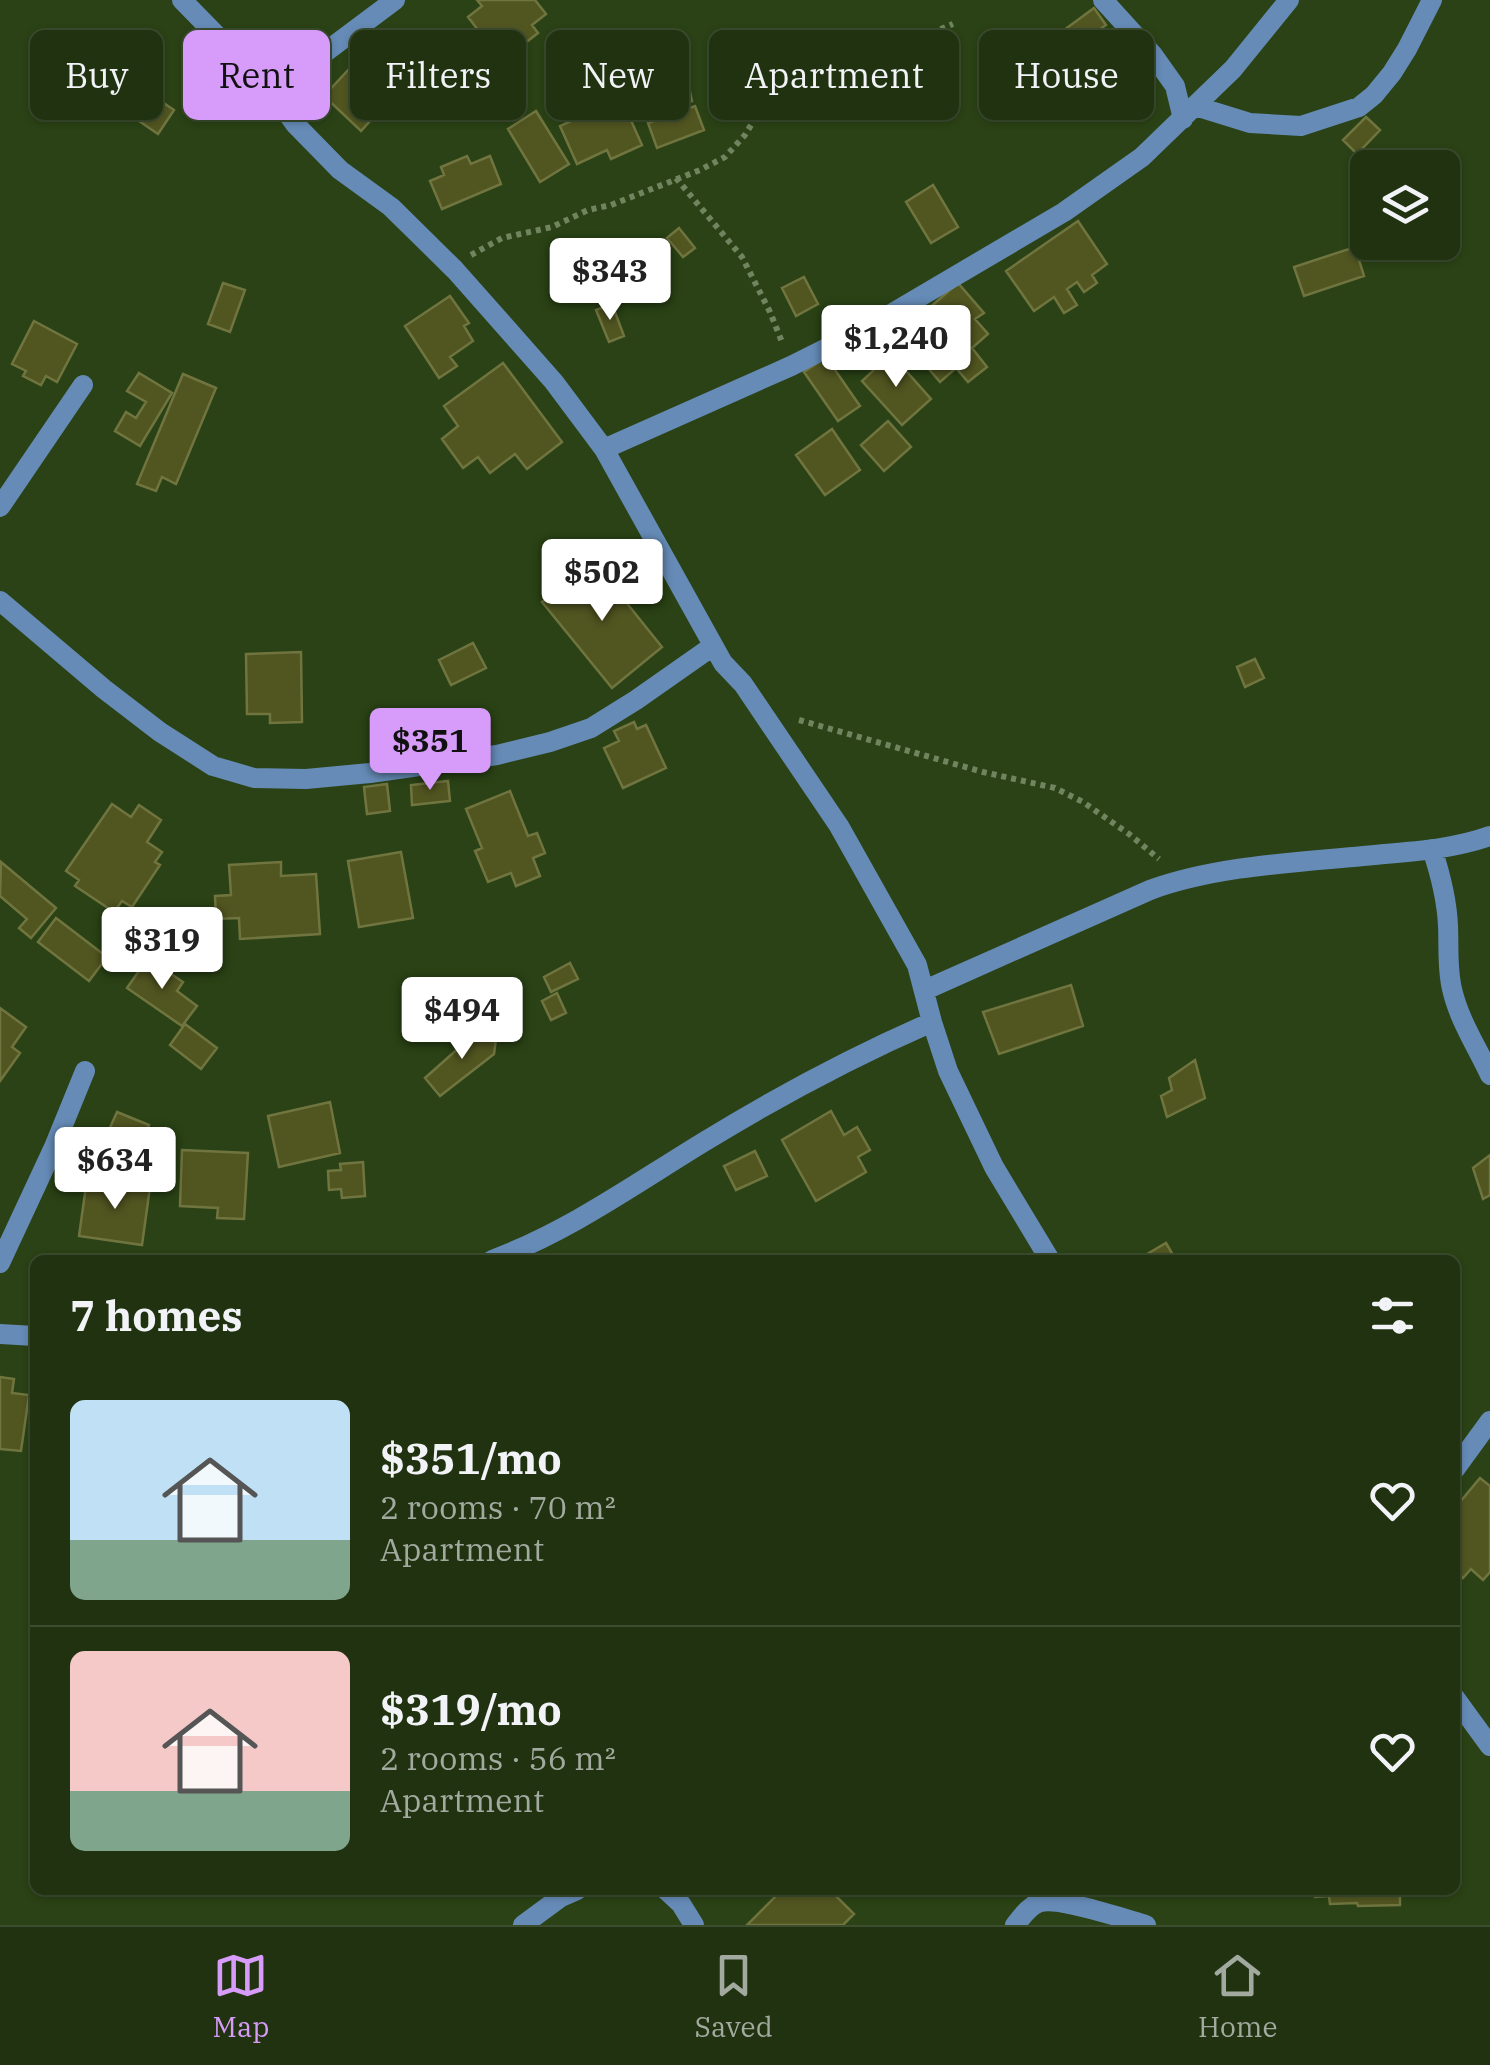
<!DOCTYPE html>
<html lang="en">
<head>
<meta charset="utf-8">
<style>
	body { margin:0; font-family:"IBM Plex Serif",serif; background:#2d3e1e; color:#f1f3f6; height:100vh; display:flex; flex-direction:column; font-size:38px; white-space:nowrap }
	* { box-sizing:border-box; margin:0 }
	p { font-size:32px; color:#a2aa9f }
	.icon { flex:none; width:55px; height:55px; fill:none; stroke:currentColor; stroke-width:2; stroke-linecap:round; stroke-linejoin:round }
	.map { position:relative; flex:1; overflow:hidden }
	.panel { position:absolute; left:30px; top:1255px; width:1430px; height:640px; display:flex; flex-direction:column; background:#203210; border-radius:15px; box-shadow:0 2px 8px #0004,0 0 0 2px #3d4d30 }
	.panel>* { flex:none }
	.hud { position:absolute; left:30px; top:30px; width:1430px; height:90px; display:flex; gap:20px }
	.buttons { position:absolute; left:1350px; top:150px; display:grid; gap:20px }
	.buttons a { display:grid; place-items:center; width:110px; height:110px; border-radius:15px; background:#203210; box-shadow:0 2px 8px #0004,0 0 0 2px #3d4d30; font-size:50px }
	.price { position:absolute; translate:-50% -85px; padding:0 22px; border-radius:10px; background:#fff; color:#222; font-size:32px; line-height:65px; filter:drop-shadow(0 2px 5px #0008) }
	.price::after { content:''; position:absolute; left:50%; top:60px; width:30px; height:22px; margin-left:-15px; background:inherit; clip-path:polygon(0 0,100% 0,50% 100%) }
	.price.active { background:#d79bf9; color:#111 }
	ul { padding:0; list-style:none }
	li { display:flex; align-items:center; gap:30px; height:250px; padding:0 40px }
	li+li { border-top:2px solid #3d4d30 }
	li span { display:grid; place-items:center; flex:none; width:280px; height:200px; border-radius:15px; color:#555 }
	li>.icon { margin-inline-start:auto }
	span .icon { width:120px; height:120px; fill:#fffc; stroke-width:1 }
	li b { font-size:42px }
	h2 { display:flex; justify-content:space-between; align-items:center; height:120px; padding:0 40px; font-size:42px }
	.chip { padding:0 35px; border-radius:15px; background:#203210; box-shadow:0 2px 8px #0004,0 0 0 2px #3d4d30; font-size:35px; line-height:90px }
	.chip.active { background:#d79bf9; color:#111 }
	.tab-bar { display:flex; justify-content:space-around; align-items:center; height:140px; border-top:2px solid #3d4d30; background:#203210; font-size:28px; color:#a2aa9f }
	.tab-bar a { display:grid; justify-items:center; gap:5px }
	.tab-bar .active { color:#d79bf9 }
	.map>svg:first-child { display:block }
	.building { fill:#515520; stroke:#70753f; stroke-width:2.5 }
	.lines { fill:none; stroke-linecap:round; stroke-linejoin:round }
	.path { stroke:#70855f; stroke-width:6; stroke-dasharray:5 5; stroke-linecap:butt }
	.street { stroke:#658bb6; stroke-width:20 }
</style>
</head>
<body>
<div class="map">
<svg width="1490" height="1925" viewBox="0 0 1490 1925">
	<rect width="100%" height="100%" fill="#2a4215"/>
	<!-- building -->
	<path class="building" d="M477 0H535L546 14 532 25 538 33 502 61 468 17 482 6Z
		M1094 8 1106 25 1072 49 1060 33Z
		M364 53 401 87 361 131 324 96Z
		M686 73 692 101 653 110 647 81Z
		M136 84 174 110 158 134 120 108Z
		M621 98 642 145 611 159 607 150 577 164 560 126Z
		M695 106 704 130 657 148 648 123Z
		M536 111 569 164 540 182 508 129Z
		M1366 117 1380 130 1357 154 1343 140Z
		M467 156 471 164 490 156 501 184 442 209 430 181 444 175 441 167Z
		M933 185 958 227 931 243 906 202Z
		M1078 221 1107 264 1092 275 1097 283 1084 292 1077 282 1067 289 1077 305 1064 313 1054 297 1034 311 1006 271Z
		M679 228 695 248 683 257 667 238Z
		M638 244 645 264 631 269 623 250Z
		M1355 247 1364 276 1304 296 1294 267Z
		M614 250 625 276 581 296 570 269Z
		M804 277 818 304 796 316 782 288Z
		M223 283 245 290 230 332 208 324Z
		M958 283 984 313 975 319 988 334 972 348 987 367 968 382 956 368 940 382 921 360 912 368 890 342Z
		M450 296 469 323 464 326 473 341 450 357 457 366 439 378 405 326Z
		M612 304 624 336 609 342 596 310Z
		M34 321 77 344 57 382 46 376 41 385 23 376 26 371 12 364Z
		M891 354 931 399 902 425 862 381Z
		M826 357 860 406 838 421 804 372Z
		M503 363 562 442 527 469 515 454 490 473 478 457 463 468 442 439 458 426 444 406Z
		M139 373 172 393 140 446 115 431 126 412 136 418 146 402 127 391Z
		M183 374 216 388 176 484 162 477 156 491 137 484Z
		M888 421 911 447 884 471 861 445Z
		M832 429 860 470 825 495 796 455Z
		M593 561 662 647 612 688 542 602Z
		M473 643 486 668 451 685 439 660Z
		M301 652 302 722 270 723V714H247L246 654Z
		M1255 659 1264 678 1245 687 1237 667Z
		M634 722 637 729 646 725 666 768 623 788 604 748 619 741 614 731Z
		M448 781 450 801 412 805 411 785Z
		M387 784 390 811 367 814 364 787Z
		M510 791 528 836 537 833 545 853 533 858 540 876 516 886 511 873 488 882 475 851 482 848 466 809Z
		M112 804 131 817 139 805 161 820 147 842 162 852 155 862 160 865 132 907 122 901 114 912 75 886 79 880 66 871Z
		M401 852 413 918 359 927 348 861Z
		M1 862 56 908 31 938 19 928 27 919 0 896Z
		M281 862V876L316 874 320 934 240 939 239 918 216 919 215 896 231 895 229 865Z
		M56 918 107 957 89 981 38 942Z
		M148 958 183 982 177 991 197 1006 182 1026 127 988Z
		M570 963 578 979 551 992 544 977Z
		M1071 985 1083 1026 999 1054 983 1012Z
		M557 993 566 1013 551 1020 542 1001Z
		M0 1008 26 1027 12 1047 20 1053 0 1081Z
		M185 1024 217 1048 201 1069 170 1045Z
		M480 1029 496 1039 494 1054 440 1096 425 1078Z
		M1195 1060 1205 1098 1167 1117 1161 1096 1172 1090 1169 1078Z
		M330 1102 340 1153 279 1167 268 1116Z
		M831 1111 844 1135 857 1127 870 1150 858 1157 866 1172 816 1201 782 1140Z
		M117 1112 149 1125 141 1145 108 1132Z
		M182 1150 248 1153 244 1219 217 1218 218 1208 180 1206Z
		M755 1151 767 1176 736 1190 724 1166Z
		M1490 1155V1195L1483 1199 1473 1168Z
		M363 1162 365 1196 342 1198 341 1189 329 1190 328 1171 341 1170 340 1164Z
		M87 1179 150 1187 142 1245 79 1236Z
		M1166 1243 1176 1260H1137Z
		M0 1377 14 1379 12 1393 29 1395 21 1451 0 1449Z
		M1480 1478 1490 1486V1572L1483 1580 1471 1569 1463 1578 1455 1571V1508Z
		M782 1890H830L854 1914 843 1925H747Z
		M1314 1890H1400V1905L1358 1906 1357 1903 1330 1904 1329 1896 1315 1897Z"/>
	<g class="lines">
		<!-- path -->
		<path class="path" d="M676 178 742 257 770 312 782 342
			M471 255 502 238 552 227 588 210 611 205 700 170 725 157 745 135 757 115 805 85 953 24
			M799 720 983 772 1055 788 1083 802 1129 834 1159 859"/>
		<!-- street -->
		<path class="street" d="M182 0 272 92 295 124 340 170 391 207 455 270 554 382 604 449 723 663 743 684 839 826 917 965 932 1022 948 1071 994 1167 1050 1260
			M1103 0 1153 55 1175 86 1183 119
			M272 92 395 0
			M1195 106 1250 123 1301 126 1359 107 1374 95 1392 73 1407 49 1432 0
			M604 449 791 366 867 328 1064 212 1142 157 1233 69 1289 0
			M0 507 83 385
			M0 601 104 689 160 732 213 766 254 778 306 779 370 773 497 755 550 742 591 728 636 700 713 646
			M1432 849C1440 873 1447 901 1448 926 1449 947 1447 968 1452 989 1459 1020 1477 1047 1490 1075
			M925 990 1150 890C1221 864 1309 862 1384 854 1420 851 1457 848 1490 836
			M492 1260C570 1231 636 1183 707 1140 779 1096 854 1056 932 1022
			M0 1263 54 1147 85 1071
			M0 1334 35 1336
			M1455 1469 1490 1421
			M1455 1698 1490 1746
			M666 1890 681 1904 694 1925
			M523 1925 561 1897 577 1890
			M1015 1925C1022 1917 1028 1907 1038 1903 1055 1895 1125 1919 1146 1925"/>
	</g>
</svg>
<div class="buttons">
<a><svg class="icon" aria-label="layers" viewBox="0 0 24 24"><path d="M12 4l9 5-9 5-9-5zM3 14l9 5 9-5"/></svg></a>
</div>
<b class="price" style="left:610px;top:323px">$343</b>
<b class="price" style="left:896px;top:390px">$1,240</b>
<b class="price" style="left:602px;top:624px">$502</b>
<b class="price active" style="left:430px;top:793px">$351</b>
<b class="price" style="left:162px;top:992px">$319</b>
<b class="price" style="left:462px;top:1062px">$494</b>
<b class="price" style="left:115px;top:1212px">$634</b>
<div class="hud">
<a class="chip">Buy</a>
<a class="chip active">Rent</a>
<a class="chip">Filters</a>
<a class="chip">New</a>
<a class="chip">Apartment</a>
<a class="chip">House</a>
</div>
<section class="panel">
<h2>7 homes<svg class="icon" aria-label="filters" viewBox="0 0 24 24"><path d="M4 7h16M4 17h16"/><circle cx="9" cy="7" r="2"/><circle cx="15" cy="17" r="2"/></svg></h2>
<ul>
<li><span style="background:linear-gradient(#bfe0f5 70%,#7fa58c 0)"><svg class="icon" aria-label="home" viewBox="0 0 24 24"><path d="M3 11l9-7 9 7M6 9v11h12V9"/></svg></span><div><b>$351/mo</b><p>2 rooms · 70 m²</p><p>Apartment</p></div><svg class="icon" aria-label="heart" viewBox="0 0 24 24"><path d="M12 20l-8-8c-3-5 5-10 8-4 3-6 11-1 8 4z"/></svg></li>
<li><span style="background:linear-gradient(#f6c9c9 70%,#7fa58c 0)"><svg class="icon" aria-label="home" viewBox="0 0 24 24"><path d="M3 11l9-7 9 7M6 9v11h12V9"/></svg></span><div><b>$319/mo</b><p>2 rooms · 56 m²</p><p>Apartment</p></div><svg class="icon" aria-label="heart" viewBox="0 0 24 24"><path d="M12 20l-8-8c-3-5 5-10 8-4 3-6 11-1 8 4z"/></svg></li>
</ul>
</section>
</div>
<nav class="tab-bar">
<a class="active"><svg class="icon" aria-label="map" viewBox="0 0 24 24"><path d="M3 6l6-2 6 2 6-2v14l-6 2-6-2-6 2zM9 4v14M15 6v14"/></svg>Map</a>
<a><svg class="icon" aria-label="saved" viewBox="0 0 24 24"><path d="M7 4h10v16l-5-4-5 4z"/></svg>Saved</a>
<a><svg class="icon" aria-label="home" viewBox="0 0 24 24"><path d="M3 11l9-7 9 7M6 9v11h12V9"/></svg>Home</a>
</nav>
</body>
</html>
